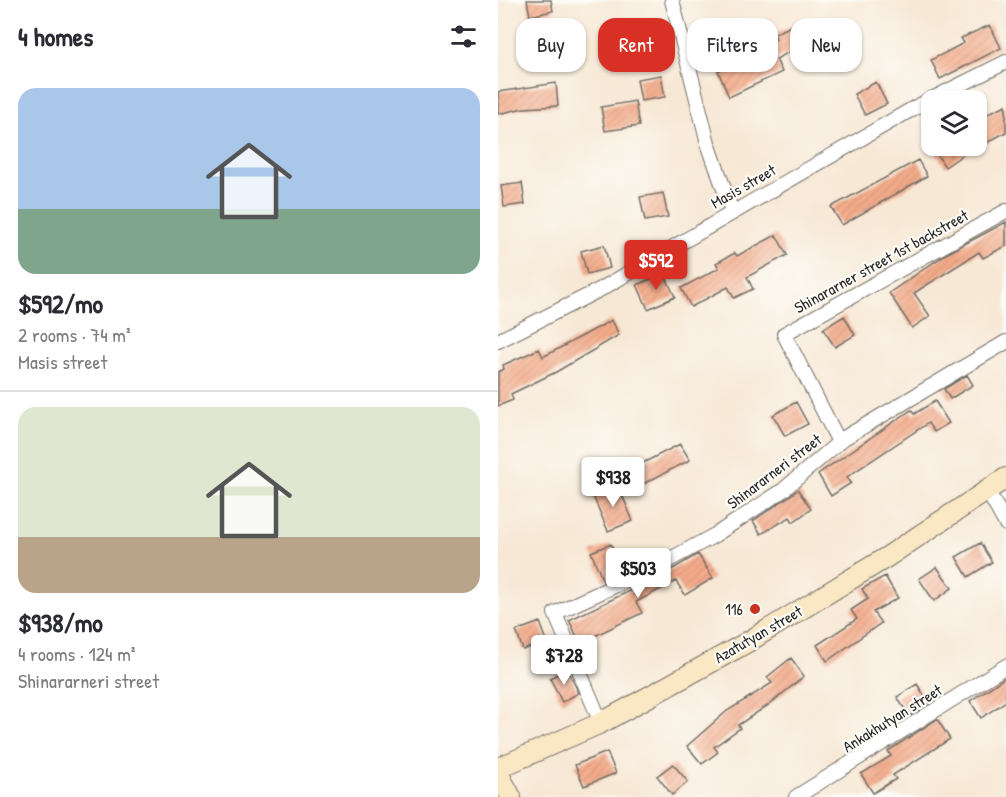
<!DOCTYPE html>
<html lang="en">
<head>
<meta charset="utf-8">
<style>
	body { margin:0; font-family:"Patrick Hand",sans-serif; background:#f2f2f3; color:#2b2b33; height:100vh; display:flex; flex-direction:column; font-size:22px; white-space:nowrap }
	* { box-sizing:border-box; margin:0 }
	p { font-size:20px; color:#7c7c81 }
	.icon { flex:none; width:33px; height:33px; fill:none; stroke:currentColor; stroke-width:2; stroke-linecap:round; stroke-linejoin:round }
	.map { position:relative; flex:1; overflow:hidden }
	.panel { display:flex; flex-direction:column; background:#fff; width:498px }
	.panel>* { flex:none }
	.hud { position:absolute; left:18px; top:18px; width:399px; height:54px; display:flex; gap:12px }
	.tools { position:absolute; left:423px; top:90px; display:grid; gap:12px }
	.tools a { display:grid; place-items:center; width:66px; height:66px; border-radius:12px; background:#fff; box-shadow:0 2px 4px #0004; font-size:30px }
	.price { position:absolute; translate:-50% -51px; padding:0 14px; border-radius:6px; background:#fff; color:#222; font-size:20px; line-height:39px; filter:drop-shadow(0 2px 3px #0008) }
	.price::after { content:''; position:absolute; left:50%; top:36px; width:18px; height:14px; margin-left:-9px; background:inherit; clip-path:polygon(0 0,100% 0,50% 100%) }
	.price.selected { background:#d93025; color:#fff }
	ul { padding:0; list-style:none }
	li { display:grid; align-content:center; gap:12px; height:318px; padding:0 18px }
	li+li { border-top:2px solid #e1e1e2 }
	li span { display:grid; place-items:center; height:186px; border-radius:18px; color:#555 }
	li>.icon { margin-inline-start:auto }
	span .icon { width:108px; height:108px; fill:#fffc; stroke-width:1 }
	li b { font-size:26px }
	h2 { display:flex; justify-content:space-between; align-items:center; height:72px; padding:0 18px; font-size:26px }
	.pill { padding:0 21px; border-radius:18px; background:#fff; box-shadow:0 2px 4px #0004; font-size:21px; line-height:54px }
	.pill.selected { background:#d93025; color:#fff }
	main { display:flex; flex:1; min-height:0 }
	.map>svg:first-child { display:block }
	.building { fill:url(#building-hatch) }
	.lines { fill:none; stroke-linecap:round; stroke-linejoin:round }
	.street-casing { stroke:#726d66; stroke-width:16 }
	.secondary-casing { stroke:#726d66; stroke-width:22 }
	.street { stroke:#fff; stroke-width:14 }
	.secondary { stroke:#fae7c3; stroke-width:20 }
	.poi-dot { fill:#c8321e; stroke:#fdfcf7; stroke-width:2 }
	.labels { text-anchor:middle; stroke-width:4.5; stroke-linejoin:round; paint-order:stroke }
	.street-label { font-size:16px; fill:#2b2b2b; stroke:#fdfcf7 }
	.poi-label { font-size:16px; fill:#2b2b2b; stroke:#fdfcf7; text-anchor:end }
</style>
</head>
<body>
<main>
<section class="panel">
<h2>4 homes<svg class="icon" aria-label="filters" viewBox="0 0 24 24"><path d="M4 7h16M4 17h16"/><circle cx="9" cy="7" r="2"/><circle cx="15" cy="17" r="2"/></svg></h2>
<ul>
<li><span style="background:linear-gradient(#a9c7e8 65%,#7fa58c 0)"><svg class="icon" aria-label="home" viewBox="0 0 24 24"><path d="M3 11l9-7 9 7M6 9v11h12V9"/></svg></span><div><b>$592/mo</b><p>2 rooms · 74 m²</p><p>Masis street</p></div></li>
<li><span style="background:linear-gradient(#dfe7d0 70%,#b9a48a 0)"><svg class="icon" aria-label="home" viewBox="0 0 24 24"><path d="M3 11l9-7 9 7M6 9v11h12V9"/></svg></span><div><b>$938/mo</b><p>4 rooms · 124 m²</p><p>Shinararneri street</p></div></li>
</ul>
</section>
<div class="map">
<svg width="508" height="797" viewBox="0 0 508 797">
	<defs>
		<pattern id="building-hatch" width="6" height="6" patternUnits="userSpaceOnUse" patternTransform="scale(1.5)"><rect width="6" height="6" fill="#f4ac8a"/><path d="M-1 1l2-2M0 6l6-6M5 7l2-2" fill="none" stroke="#d19477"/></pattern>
	</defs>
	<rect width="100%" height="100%" fill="#fdfcf7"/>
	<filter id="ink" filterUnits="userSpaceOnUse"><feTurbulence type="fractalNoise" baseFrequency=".0167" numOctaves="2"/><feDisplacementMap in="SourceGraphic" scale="12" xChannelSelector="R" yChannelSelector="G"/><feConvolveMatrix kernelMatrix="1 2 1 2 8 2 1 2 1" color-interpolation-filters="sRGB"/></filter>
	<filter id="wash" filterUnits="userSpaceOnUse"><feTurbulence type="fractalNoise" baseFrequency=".008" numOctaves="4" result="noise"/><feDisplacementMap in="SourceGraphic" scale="24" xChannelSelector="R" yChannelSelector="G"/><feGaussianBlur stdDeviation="1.35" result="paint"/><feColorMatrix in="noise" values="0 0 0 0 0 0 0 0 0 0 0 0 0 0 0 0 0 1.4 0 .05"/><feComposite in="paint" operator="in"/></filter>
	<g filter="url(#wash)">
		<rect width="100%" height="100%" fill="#f7e8d5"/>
		<g id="blocks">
			<!-- building -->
			<path class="building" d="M29 0H53L55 11 32 16Z
				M306 20 315 40 278 59 284 72 231 97 220 71 251 56 249 51 278 39 276 34Z
				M492 25 503 48 442 79 433 60 466 43 463 38Z
				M163 75 167 97 143 101 139 79Z
				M378 82 389 104 367 115 356 94Z
				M58 83 60 106 26 108 0 114V92Z
				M137 101 141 126 107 131 103 107Z
				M508 105V132L485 145 484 142 447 167 438 153 449 146H478V119Z
				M420 160 429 176 344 225 333 207Z
				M24 183 27 204 6 207 3 186Z
				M165 193 170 217 147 221 142 197Z
				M508 222V246L485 258 481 252 416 293 432 316 414 328 391 293 448 254Z
				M278 235 289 255 249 277 255 289 236 298 230 287 193 307 183 288 221 268 218 263 237 253 239 256Z
				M106 245 112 268 89 274 83 251Z
				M166 273 177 297 150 309 139 285Z
				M346 316 357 335 337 347 325 329Z
				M114 320 121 335 58 372 13 394 15 400 0 406V372L6 369 5 365 41 349 45 357Z
				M469 375 475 385 452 399 446 389Z
				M437 401 451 423 436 432 430 423 349 477 353 483 333 496 320 474 413 410 416 414Z
				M298 402 310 424 287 436 275 415Z
				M182 444 192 460 143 485 133 469Z
				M120 485 135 521 110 531 95 496Z
				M300 490 313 509 295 522 292 517 263 534 255 521Z
				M482 543 494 562 470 577 458 557Z
				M113 544 124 573 105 581 93 552Z
				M200 554 215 578 187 595 178 581 138 602 144 613 82 643 71 620 163 576Z
				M439 567 454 588 436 601 421 579Z
				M387 576 400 598 375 612 383 623 329 661 319 645 359 619 353 610 370 599 364 589Z
				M42 622 49 641 25 650 18 631Z
				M293 658 306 676 272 704 240 725 242 728 216 747 220 752 204 764 189 746 229 711 274 683 269 677Z
				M69 669 81 693 64 702 52 678Z
				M508 677V701L483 718 472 701Z
				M419 684 431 703 411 716 399 697Z
				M439 719 452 739 395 775 398 779 375 793 363 774 393 756 390 751Z
				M109 752 118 773 86 786 77 765Z
				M175 764 190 782 174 795 159 776Z"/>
		</g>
	</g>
	<g filter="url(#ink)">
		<use href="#blocks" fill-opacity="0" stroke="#726d66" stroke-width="1.5"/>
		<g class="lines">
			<!-- street casing -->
			<g class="street-casing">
				<path id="street" d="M174 0 210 143 234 212
					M0 341 103 289 416 108 508 62
					M341 442 286 334 508 211
					M490 492 508 524
					M103 723 57 613 156 568 217 535 284 491 346 438 508 342
					M298 797 508 666"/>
			</g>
			<!-- secondary casing -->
			<g class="secondary-casing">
				<path id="secondary" d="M0 768 103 723 248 643 389 557 508 478
					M0 773 13 797"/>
			</g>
			<!-- street -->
			<use href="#street" class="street"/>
			<!-- secondary -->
			<use href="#secondary" class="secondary"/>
		</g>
	</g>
	<!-- markers -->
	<circle class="poi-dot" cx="257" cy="609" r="6"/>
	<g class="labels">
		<!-- street labels -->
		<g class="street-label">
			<text transform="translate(245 186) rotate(-30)" y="6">Masis street</text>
			<text transform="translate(383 261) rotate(-29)" y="6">Shinararner street 1st backstreet</text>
			<text transform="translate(276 471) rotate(-37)" y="6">Shinararneri street</text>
			<text transform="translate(260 634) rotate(-30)" y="6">Azatutyan street</text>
			<text transform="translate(394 718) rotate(-32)" y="6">Ankakhutyan street</text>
		</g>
		<!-- poi labels -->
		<g class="poi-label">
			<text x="245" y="615">116</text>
		</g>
	</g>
</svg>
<div class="tools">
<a><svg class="icon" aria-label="layers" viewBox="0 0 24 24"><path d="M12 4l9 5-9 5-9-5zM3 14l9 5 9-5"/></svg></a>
</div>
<b class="price selected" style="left:158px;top:291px">$592</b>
<b class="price" style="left:115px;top:508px">$938</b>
<b class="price" style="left:140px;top:599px">$503</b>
<b class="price" style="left:66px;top:686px">$728</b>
<div class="hud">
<a class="pill">Buy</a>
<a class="pill selected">Rent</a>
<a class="pill">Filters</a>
<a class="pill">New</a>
</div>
</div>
</main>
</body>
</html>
